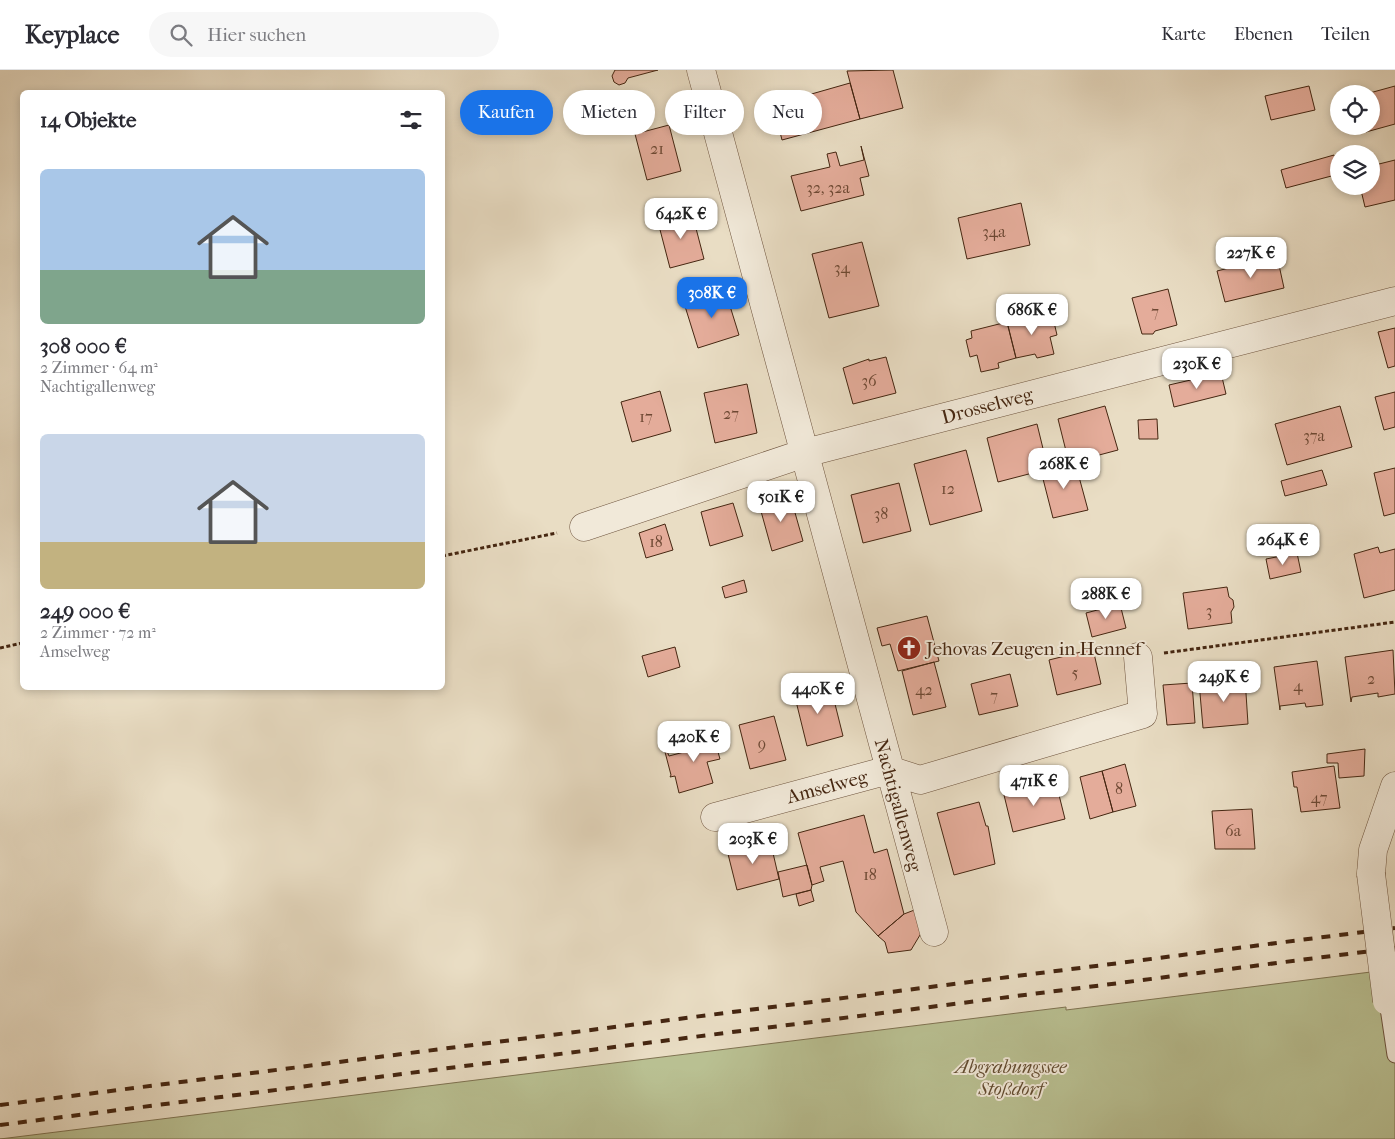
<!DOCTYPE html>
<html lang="de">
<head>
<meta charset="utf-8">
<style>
	body { margin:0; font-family:"IM FELL French Canon",serif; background:#f7f7f7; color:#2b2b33; height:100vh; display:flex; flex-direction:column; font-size:19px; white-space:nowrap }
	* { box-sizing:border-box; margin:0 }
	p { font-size:16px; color:#7c7c81 }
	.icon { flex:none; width:28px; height:28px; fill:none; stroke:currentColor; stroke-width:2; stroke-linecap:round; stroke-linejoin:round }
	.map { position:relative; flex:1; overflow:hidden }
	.panel { position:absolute; left:20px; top:20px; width:425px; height:600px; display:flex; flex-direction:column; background:#fff; border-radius:8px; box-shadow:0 2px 8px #0003 }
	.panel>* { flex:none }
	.top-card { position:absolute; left:460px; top:20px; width:475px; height:45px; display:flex; gap:10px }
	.fabs { position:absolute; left:1330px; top:15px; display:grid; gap:10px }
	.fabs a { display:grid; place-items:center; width:50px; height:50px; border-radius:50%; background:#fff; box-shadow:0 2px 8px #0003; font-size:25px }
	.price { position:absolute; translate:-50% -42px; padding:0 11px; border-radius:10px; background:#fff; color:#222; font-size:16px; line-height:32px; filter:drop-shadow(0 1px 2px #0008) }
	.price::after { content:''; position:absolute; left:50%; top:30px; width:15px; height:11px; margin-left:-8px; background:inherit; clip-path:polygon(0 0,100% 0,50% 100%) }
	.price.active { background:#1a73e8; color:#fff }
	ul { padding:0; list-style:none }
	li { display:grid; align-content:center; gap:10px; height:265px; padding:0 20px }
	li span { display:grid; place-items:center; height:155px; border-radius:8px; color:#555 }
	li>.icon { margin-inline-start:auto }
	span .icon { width:90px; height:90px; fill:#fffc; stroke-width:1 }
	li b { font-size:21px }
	h2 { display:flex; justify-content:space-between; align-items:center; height:60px; padding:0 20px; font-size:21px }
	.pill { padding:0 18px; border-radius:22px; background:#fff; box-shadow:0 2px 8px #0003; font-size:18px; line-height:45px }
	.pill.active { background:#1a73e8; color:#fff }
	header { display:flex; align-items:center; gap:30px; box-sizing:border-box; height:70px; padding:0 25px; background:#fff; border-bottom:1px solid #e1e1e2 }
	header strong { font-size:24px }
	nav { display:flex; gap:28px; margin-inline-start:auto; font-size:18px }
	.search { width:350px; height:45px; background:#f7f7f7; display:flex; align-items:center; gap:12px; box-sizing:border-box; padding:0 18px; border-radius:28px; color:#7c7c81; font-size:19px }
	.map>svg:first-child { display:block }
	.green { fill:#b9c092; stroke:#7f7352 }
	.building { fill:#e4ac9a; stroke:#452611 }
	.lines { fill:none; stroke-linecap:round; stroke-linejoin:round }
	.lane-casing { stroke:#6e543e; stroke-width:17 }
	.street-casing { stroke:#6e543e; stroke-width:29 }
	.path { stroke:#452611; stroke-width:3; stroke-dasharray:4 2.5; stroke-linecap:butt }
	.lane { stroke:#f1e9d9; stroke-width:15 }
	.street { stroke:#f1e9d9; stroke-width:28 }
	.rail { stroke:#452611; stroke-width:4; stroke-dasharray:9 9; stroke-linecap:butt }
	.street-bridge-casing { stroke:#6e543e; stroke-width:29; stroke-linecap:butt }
	.street-bridge { stroke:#f1e9d9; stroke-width:28 }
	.labels { text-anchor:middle; stroke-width:4; stroke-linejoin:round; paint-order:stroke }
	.number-label { font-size:16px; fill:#6d4833 }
	.street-label { font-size:19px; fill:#452611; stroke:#f1e9d9 }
	.poi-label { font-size:19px; fill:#452611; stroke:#f1e9d9; text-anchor:start }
	.park-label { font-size:19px; font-style:italic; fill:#624c31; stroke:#f1e9d9 }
</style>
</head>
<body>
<header>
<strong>Keyplace</strong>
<div class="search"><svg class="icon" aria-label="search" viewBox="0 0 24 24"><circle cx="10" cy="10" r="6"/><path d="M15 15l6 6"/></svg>Hier suchen</div>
<nav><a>Karte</a><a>Ebenen</a><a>Teilen</a></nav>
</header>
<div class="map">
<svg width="1395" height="1069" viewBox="0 0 1395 1069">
	<rect width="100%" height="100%" fill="#e9ddc4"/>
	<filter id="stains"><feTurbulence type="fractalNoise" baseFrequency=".004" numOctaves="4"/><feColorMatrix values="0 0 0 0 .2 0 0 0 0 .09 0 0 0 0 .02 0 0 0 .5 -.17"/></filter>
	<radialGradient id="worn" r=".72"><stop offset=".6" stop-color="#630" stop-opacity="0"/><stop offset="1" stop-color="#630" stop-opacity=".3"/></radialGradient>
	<!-- green -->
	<path class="green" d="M1395 899V1069H0L1066 937V940Z"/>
	<!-- building -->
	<path class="building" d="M615 0H658L628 8 625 13 619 15 614 12 612 6Z
		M893 0 903 38 860 49 847 1Z
		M850 13 860 49 782 70 778 54 771 56 766 37Z
		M1309 16 1315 40 1271 50 1265 26Z
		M1395 16V54L1366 62 1365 56H1371V24H1366Z
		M669 55 681 101 647 110 635 64Z
		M861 76 869 106 860 108 864 125 801 141 791 106 830 97 827 84 836 82 840 96 864 90Z
		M1334 85 1339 104 1286 118 1281 100Z
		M1395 90V130L1365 137 1360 116H1371V96Z
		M1021 133 1030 175 967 189 958 148Z
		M692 143 704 189 670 198 658 152Z
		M862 172 879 236 829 248 812 184Z
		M1277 186 1284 218 1225 232 1217 201Z
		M1168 219 1177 255 1155 261 1153 264H1142L1132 228Z
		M725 220 739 265 698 278 684 233Z
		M1044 243 1046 250 1053 248 1057 265 1050 267 1054 284 1037 288 1035 284 1016 288 1007 252Z
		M1007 252 1016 288 998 293 999 298 981 302 977 285 970 287 966 270 972 268 971 261Z
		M1395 258V296L1388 298 1378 262Z
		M886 287 896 323 853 334 843 298 869 289V291Z
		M1221 303 1226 324 1174 337 1169 315Z
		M747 314 757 363 715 373 704 323Z
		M660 321 671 361 632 372 621 332Z
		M1395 322V357L1384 360 1375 327Z
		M1105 336 1118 380 1069 393 1058 349Z
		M1340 336 1352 377 1287 395 1275 354Z
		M1157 349 1158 369H1139L1138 350Z
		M1037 354 1048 399 998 412 987 368Z
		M966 380 982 441 930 455 914 394Z
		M1075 392 1088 440 1053 448 1041 401Z
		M1395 398V443L1384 446 1374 403Z
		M1322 400 1327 415 1285 426 1281 411Z
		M899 413 911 461 863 473 851 425Z
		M790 425 803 471 772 481 759 434Z
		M733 433 743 466 710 476 701 442Z
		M665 454 673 480 646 488 639 463Z
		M1378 477 1380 483 1395 479V520L1364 528 1354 484Z
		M1297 483 1301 502 1270 509 1266 489Z
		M744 510 747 522 725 528 722 517Z
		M1227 517 1229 527 1233 530 1234 537 1231 542 1232 553 1188 559 1183 523Z
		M1120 534 1126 558 1092 567 1086 543Z
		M927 546 939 591 898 601 890 574 882 576 877 558Z
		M675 577 680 597 648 607 642 586Z
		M1093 579 1101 614 1057 625 1049 590Z
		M1393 580 1395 624 1378 627V623L1352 627 1351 632 1345 587Z
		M1317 591 1323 635 1306 637 1305 633 1280 636V640L1274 597Z
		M934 592 946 637 913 645 902 601Z
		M1010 604 1018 636 979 645 971 614Z
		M1245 608 1248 654 1203 658 1199 612Z
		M1192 613 1195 653 1167 655 1163 615Z
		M830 614 843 666 807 676 794 623Z
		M774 646 786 690 750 699 739 655Z
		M712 661 720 689 707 692 713 713 679 723 675 706 670 707 671 705 665 682 667 681 669 686 684 682 682 677 699 673 698 665Z
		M1365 679 1364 706 1339 708 1338 693H1327V684Z
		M1125 694 1136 736 1113 742 1102 701Z
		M1334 696 1340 738 1301 742 1297 717H1294L1292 702Z
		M1102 701 1113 742 1090 749 1080 707Z
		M1056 713 1065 749 1013 762 1004 725Z
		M979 732 986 756H988L995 794 954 805 937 743Z
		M1252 739 1255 779H1215L1212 741Z
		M864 745 874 783 887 779 904 844 878 866 856 842 843 791 820 797 824 811 812 815 798 763Z
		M770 770 779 809 737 820 727 780Z
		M807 795 812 815 811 820 783 827 778 802Z
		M811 820 814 831 799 836 796 824Z
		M917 839 923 860 911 880 888 883 885 872 878 866 904 844Z"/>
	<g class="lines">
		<!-- lane casing -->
		<g class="lane-casing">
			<path id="lane" d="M1387 931 1395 985"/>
		</g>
		<!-- street casing -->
		<g class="street-casing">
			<path id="street" d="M701 0 934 862
				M584 457 805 383 1395 231
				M715 747 889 700 920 710 1143 644 1138 587
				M1371 804 1373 780 1395 716"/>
		</g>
		<!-- path -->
		<path class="path" d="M442 486 557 463
			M0 578 22 573
			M1164 583 1395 552"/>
		<!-- lane -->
		<use href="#lane" class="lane"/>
		<!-- street -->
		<use href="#street" class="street"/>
		<!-- rail -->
		<path class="rail" d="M0 1035 1395 858
			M0 1055 1395 878"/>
		<!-- street-bridge casing -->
		<g class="street-bridge-casing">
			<path id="street-bridge" d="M1371 804 1387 931"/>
		</g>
		<!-- street-bridge -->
		<use href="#street-bridge" class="street-bridge"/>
	</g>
	<!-- icons -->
	<defs>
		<g id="church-disc" transform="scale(1.25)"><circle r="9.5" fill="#8f2418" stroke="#f1e9d9"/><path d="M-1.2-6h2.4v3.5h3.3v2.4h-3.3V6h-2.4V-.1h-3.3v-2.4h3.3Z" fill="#fff"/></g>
	</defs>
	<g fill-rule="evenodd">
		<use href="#church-disc" x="909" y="578"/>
	</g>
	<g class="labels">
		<!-- number labels -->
		<g class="number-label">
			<text x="657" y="84">21</text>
			<text x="828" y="123">32, 32a</text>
			<text x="994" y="167">34a</text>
			<text x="842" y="203">34</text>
			<text x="1155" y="247">7</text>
			<text x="869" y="316">36</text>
			<text x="731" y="349">27</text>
			<text x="646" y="352">17</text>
			<text x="1314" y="371">37a</text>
			<text x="948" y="424">12</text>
			<text x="881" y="449">38</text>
			<text x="656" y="477">18</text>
			<text x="1209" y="546">3</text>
			<text x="1075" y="608">5</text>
			<text x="1371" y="614">2</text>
			<text x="1298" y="621">4</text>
			<text x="924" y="625">42</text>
			<text x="994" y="631">7</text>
			<text x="762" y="679">9</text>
			<text x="1119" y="724">8</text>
			<text x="1319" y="733">47</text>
			<text x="1233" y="766">6a</text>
			<text x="870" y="810">18</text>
		</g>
		<!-- street labels -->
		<g class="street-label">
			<text transform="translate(987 335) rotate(-15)" y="7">Drosselweg</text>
			<text transform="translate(827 716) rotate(-15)" y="7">Amselweg</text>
			<text transform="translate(899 735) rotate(75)" y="7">Nachtigallenweg</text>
		</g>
		<!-- poi labels -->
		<g class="poi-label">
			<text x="926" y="585">Jehovas Zeugen in Hennef</text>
		</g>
		<!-- park labels -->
		<g class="park-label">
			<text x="1011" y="1003">Abgrabungssee<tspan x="1011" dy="22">Stoßdorf</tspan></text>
		</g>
	</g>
	<rect width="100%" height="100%" filter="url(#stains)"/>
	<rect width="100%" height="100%" fill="url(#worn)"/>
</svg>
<div class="fabs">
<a><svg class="icon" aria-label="locate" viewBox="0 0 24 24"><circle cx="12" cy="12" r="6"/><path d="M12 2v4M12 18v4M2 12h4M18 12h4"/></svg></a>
<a><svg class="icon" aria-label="layers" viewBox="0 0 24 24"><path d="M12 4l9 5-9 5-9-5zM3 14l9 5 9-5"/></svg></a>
</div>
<b class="price" style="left:681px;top:170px">642K €</b>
<b class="price" style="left:1251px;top:209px">227K €</b>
<b class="price active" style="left:712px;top:249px">308K €</b>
<b class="price" style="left:1032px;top:266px">686K €</b>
<b class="price" style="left:1197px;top:320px">230K €</b>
<b class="price" style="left:1064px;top:420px">268K €</b>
<b class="price" style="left:781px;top:453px">501K €</b>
<b class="price" style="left:1283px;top:496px">264K €</b>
<b class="price" style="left:1106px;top:550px">288K €</b>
<b class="price" style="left:1224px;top:633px">249K €</b>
<b class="price" style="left:818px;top:645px">440K €</b>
<b class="price" style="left:694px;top:693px">420K €</b>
<b class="price" style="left:1034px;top:737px">471K €</b>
<b class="price" style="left:753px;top:795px">203K €</b>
<div class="top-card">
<a class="pill active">Kaufen</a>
<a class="pill">Mieten</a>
<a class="pill">Filter</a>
<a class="pill">Neu</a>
</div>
<section class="panel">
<h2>14 Objekte<svg class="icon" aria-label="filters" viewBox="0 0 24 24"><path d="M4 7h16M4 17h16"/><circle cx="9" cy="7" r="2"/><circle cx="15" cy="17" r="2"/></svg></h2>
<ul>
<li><span style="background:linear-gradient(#a9c7e8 65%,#7fa58c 0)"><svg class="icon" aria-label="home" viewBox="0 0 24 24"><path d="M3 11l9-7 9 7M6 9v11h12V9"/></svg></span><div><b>308 000 €</b><p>2 Zimmer · 64 m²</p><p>Nachtigallenweg</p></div></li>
<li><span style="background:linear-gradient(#c9d6e8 70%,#c2b280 0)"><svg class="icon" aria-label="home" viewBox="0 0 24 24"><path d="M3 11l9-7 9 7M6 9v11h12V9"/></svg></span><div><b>249 000 €</b><p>2 Zimmer · 72 m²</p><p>Amselweg</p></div></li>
</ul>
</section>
</div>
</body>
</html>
